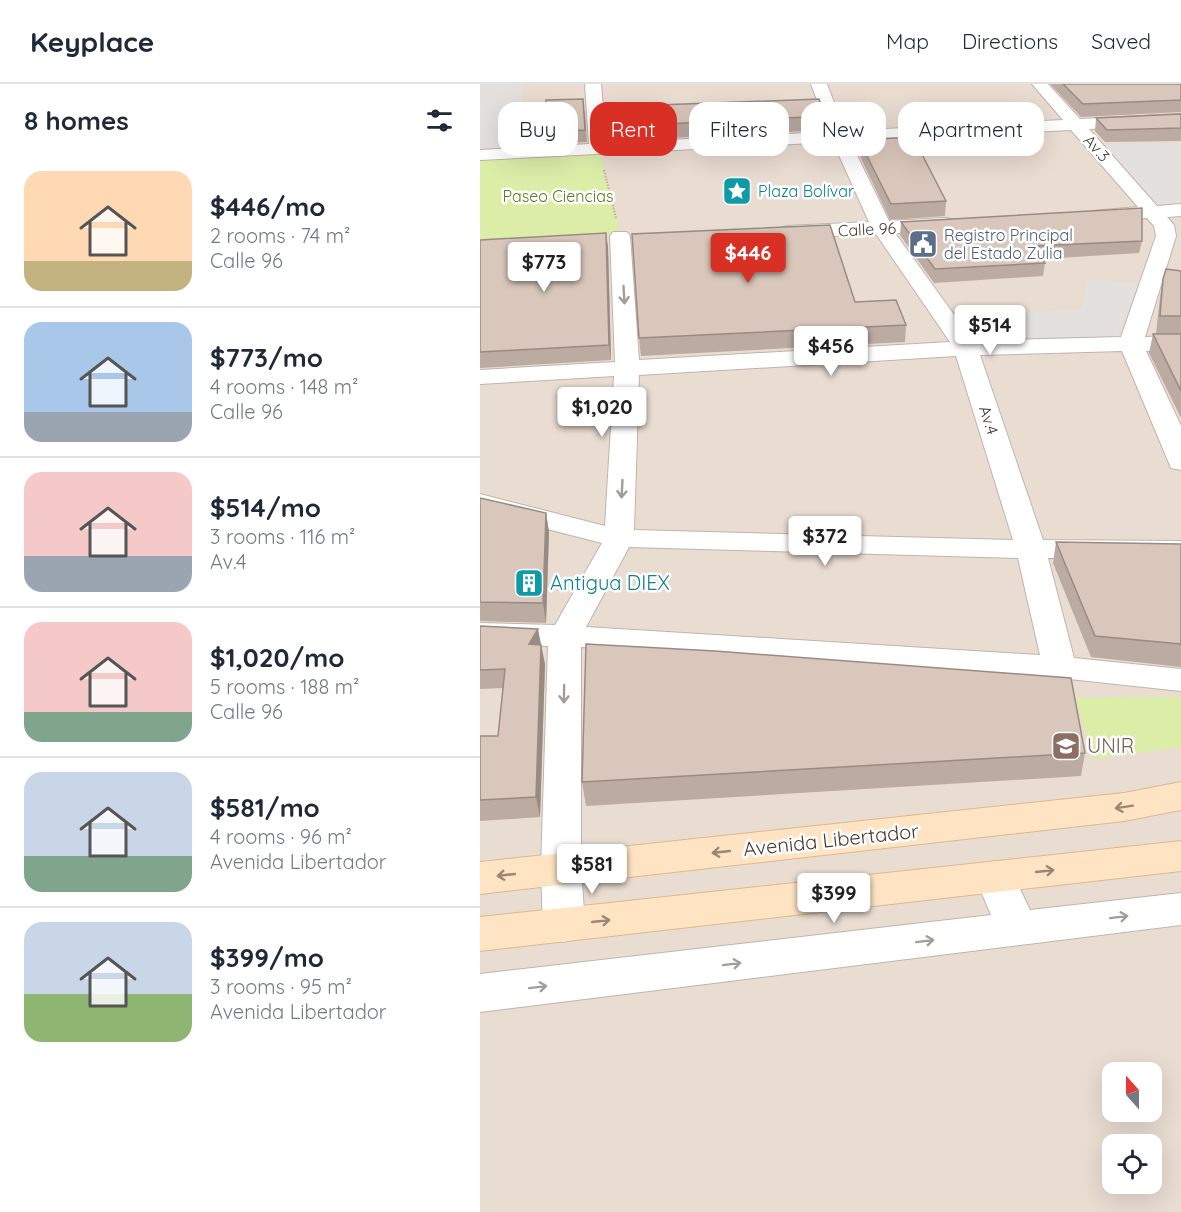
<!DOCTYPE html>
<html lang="en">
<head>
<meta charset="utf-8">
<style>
	body { margin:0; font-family:Quicksand,sans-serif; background:#f6f6f7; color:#1f2937; height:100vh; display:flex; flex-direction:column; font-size:22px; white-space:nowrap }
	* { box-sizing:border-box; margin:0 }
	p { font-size:20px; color:#747a83 }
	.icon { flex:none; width:33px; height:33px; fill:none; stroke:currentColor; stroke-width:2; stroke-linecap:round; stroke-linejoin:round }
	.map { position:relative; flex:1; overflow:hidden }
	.drawer { display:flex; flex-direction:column; background:#fff; width:480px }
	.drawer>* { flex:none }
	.guide { position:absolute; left:18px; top:18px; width:570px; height:54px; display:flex; gap:12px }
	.needle { width:39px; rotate:339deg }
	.tools { position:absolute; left:622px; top:978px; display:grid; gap:12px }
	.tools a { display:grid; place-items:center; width:60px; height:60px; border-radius:12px; background:#fff; box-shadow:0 6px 24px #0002; font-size:30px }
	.price { position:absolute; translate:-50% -51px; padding:0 14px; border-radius:6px; background:#fff; color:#222; font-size:20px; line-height:39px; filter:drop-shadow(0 2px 3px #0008) }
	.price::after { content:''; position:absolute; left:50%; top:36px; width:18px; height:14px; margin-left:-9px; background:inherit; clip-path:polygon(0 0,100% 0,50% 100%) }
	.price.selected { background:#d93025; color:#fff }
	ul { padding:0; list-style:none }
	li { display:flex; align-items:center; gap:18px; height:150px; padding:0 24px }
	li+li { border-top:2px solid #e0e1e3 }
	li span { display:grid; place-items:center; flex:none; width:168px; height:120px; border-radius:18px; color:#555 }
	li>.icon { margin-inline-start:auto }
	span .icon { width:72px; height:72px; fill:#fffc; stroke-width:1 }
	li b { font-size:26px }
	h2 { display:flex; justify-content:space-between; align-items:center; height:72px; padding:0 24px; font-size:26px }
	.pill { padding:0 21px; border-radius:18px; background:#fff; box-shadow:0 6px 24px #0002; font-size:21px; line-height:54px }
	.pill.selected { background:#d93025; color:#fff }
	header { display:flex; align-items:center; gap:36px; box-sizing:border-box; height:84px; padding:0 30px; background:#fff; border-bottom:2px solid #e0e1e3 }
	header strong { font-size:28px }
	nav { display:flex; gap:33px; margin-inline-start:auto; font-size:21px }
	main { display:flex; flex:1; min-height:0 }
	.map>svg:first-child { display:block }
	.residential { fill:#e9dcd1; fill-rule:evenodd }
	.green { fill:#dceda8 }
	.parking { fill:#e4e0dd }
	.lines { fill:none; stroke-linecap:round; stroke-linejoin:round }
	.street-casing { stroke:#c3b4a9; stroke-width:2 }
	.secondary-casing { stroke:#dcb890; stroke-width:2 }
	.path { stroke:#c4aa95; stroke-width:2; stroke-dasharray:1.5 1.5; stroke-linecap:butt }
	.street { fill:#fff; fill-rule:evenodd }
	.secondary { fill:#ffe4c3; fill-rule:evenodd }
	.wall { fill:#bbaba1 }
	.shaded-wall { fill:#998b83 }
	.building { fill:#dac7bb; stroke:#998b83; stroke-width:1.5 }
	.oneway { stroke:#a39d99 }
	.oneway2 { stroke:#9a8774 }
	.labels { text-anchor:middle; stroke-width:5; stroke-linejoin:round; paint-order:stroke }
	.far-street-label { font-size:16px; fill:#473b33; stroke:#fff }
	.far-culture-label { font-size:16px; fill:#0d838f; stroke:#fff; text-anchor:start }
	.far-park-label { font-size:16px; fill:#587f20; stroke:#fff }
	.far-service-label { font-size:16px; fill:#4e5e75; stroke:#fff; text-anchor:start }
	.culture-label { font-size:20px; fill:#0d838f; stroke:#fff; text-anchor:start }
	.education-label { font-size:20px; fill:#785e54; stroke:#fff; text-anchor:start }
	.street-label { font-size:20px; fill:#473b33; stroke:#fff }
</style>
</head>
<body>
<header>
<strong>Keyplace</strong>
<nav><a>Map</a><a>Directions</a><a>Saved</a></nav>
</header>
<main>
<section class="drawer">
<h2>8 homes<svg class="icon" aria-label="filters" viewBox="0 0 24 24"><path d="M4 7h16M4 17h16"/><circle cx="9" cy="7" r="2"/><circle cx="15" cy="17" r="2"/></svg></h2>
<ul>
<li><span style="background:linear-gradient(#ffd9b3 75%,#c2b280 0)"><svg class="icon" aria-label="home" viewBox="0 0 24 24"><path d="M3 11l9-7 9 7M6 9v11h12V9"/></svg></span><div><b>$446/mo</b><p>2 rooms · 74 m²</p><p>Calle 96</p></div></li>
<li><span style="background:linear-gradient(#a9c7e8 75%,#9aa5b1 0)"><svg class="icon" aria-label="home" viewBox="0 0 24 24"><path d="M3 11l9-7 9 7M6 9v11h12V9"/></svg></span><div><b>$773/mo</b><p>4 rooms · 148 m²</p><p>Calle 96</p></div></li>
<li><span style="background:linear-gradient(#f6c9c9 70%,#9aa5b1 0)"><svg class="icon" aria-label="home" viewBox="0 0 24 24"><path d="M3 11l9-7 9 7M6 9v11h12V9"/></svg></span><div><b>$514/mo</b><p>3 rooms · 116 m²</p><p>Av.4</p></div></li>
<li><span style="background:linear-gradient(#f6c9c9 75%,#7fa58c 0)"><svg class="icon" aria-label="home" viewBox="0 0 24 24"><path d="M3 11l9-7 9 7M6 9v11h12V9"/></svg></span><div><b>$1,020/mo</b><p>5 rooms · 188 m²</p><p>Calle 96</p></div></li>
<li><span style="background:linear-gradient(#c9d6e8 70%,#7fa58c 0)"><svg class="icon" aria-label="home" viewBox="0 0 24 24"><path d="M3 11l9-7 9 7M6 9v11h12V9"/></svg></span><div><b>$581/mo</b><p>4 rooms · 96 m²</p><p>Avenida Libertador</p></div></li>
<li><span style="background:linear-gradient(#c9d6e8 60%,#8fb573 0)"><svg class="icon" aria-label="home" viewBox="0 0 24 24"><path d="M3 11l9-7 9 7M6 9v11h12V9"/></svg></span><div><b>$399/mo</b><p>3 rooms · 95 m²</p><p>Avenida Libertador</p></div></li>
</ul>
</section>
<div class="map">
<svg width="701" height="1128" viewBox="0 0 701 1128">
	<rect width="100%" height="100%" fill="#f4ece4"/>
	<!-- residential -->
	<path class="residential" d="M0 0H701V1128H0ZM633 988H672V1028H633ZM633 1060H672V1100H633Z"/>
	<!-- green -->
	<path class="green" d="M120 69 140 149 0 157V75Z
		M701 613V663L613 675 595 614Z"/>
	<!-- parking -->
	<path class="parking" d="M0 0H43L44 63 0 65Z
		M701 59V120L679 121 620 60Z
		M608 195 660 199 637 251 493 256 477 230 602 226Z"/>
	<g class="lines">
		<!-- street casing -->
		<g class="street-casing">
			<path id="street" d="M105 0H121L126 59 349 48 331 0H347L365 47 583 36 552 0H568L600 35 701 30V40L609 45 677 122 701 120V132L687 133 694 141 696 152 665 253 701 252V266L666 267 701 342V386L691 384 642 267 500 271 563 456 701 457V475L568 474 594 574 701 585V607L580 594 101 563V785L105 841 99 853 84 858 69 853 63 841 61 785 68 562 0 559V539L75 541 122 459 0 428V410L125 442 134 292 0 300V286L135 278 130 152 133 148H147L150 152 159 276 470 258 396 150 307 154 300 152 297 148 300 144 307 142 389 138 353 58 0 76V66L109 60ZM591 46 658 123 612 127 609 131 612 135 619 137 667 134 674 142 676 152 641 253 493 257 415 149 466 146 473 144 476 140 473 136 466 134 409 137 370 57ZM476 272 533 456 154 446 159 291ZM149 463 538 474 560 571 106 543Z
				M515 777 529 782 550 826 701 809V841L0 928V890L511 831 495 793 501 782Z"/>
		</g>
		<!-- secondary casing -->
		<g class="secondary-casing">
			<path id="secondary" d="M701 698V726L644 737 0 810V778L644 709Z
				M701 757V787L0 867V833Z"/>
		</g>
		<!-- path -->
		<path class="path" d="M124 86 136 134"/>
		<!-- street -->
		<use href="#street" class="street"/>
		<!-- secondary -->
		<use href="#secondary" class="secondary"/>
	</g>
	<!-- wall -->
	<path class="wall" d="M570 0H701V28L601 33Z
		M125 23 346 32V46L128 57Z
		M105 27 107 58 43 61 41 49Z
		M701 30V57L625 58 615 47 616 34Z
		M379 56 466 117 465 132 410 136 379 70Z
		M421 138 662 157 659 169 562 175 565 179 563 192 454 199 420 151Z
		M126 149 128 163 131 276 0 284V156Z
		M701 187V334L669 269 673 250H676L680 213 683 195Z
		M375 218 426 241 425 258 161 272 159 254Z
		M0 414 66 429 69 448 66 539 0 537Z
		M576 458 701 460V583L611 573 573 479Z
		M0 542 65 580 60 733 0 737V652H18L23 604 0 605Z
		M605 669 601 692 106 722 102 698Z"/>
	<!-- shaded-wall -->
	<path class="shaded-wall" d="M126 149 128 163 131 276 129 261Z
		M66 429 69 448 66 539 63 519Z
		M58 545 65 580 60 733 56 713 49 560Z"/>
	<!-- building -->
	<path class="building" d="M583 0H701V16L603 20Z
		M103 15 105 46 41 49 40 31 65 29 66 16Z
		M339 15 346 32 127 43 125 23Z
		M701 30V44L627 46 616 34Z
		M433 53 466 117 411 120 379 56Z
		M662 124V157L554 162 565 179 455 185 421 138Z
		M350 141 375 218 416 216 426 241 159 254 152 150Z
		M126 149 129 261 0 268V156Z
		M686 185 701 187V232H680L683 195Z
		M673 250H701V307Z
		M0 414 66 429 63 519 0 518Z
		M576 458 701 460V560L615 552Z
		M0 542 58 545 49 560 61 561 56 713 0 716V652H18L25 585 0 586Z
		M106 560 235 567 591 594 605 669 102 698Z"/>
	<!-- one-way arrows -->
	<defs><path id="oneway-shaft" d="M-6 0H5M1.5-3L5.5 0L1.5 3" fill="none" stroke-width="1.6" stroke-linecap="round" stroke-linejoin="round" transform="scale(1.5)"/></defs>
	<g class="oneway">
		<use href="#oneway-shaft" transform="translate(144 211) rotate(87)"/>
		<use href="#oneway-shaft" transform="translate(142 405) rotate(93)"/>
		<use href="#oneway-shaft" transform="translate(84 610) rotate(91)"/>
		<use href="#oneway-shaft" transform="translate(639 833) rotate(-7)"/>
		<use href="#oneway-shaft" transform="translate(445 857) rotate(-7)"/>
		<use href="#oneway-shaft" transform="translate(252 880) rotate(-7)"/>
		<use href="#oneway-shaft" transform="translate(58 903) rotate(-7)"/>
	</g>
	<g class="oneway2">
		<use href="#oneway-shaft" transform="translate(644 723) rotate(171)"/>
		<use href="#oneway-shaft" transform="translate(241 768) rotate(174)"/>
		<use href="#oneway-shaft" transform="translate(565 787) rotate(-6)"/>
		<use href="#oneway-shaft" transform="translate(26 791) rotate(174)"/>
		<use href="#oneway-shaft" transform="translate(121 837) rotate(-6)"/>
	</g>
	<!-- icons -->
	<defs>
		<g id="sight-square" transform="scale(1.5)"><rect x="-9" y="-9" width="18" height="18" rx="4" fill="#0f9aa8" stroke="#fff"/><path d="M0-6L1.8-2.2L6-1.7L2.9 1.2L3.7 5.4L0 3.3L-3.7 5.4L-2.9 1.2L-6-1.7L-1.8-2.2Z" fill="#fff"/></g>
		<g id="civic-square" transform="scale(1.5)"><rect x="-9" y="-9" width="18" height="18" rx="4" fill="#5c6f8a" stroke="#fff"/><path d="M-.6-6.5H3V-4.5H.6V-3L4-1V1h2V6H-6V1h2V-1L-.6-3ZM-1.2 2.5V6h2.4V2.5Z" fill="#fff"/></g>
		<g id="building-square" transform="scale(1.5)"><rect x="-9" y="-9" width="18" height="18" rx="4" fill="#0f9aa8" stroke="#fff"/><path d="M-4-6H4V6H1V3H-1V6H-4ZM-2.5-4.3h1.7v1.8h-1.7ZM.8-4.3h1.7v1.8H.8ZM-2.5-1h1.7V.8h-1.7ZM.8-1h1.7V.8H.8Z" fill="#fff"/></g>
		<g id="university-square" transform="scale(1.5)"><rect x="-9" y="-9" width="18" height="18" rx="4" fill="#8d6e63" stroke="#fff"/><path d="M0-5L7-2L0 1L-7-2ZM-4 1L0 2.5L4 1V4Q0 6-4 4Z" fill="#fff"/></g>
	</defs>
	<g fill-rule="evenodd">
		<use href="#sight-square" x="257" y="107"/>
		<use href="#civic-square" x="443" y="160"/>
		<use href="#building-square" x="49" y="499"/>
		<use href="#university-square" x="586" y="662"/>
	</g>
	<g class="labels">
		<!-- far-street labels -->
		<g class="far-street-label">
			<text transform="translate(617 64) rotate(48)" y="6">Av.3</text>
			<text transform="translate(387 145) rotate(-3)" y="6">Calle 96</text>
			<text transform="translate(509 336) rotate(72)" y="6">Av.4</text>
		</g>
		<!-- far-culture labels -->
		<g class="far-culture-label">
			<text x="278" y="113">Plaza Bolívar</text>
		</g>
		<!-- far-park labels -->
		<g class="far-park-label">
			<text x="78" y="118">Paseo Ciencias</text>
		</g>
		<!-- far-service labels -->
		<g class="far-service-label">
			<text x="464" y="157">Registro Principal<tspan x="464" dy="18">del Estado Zulia</tspan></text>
		</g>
		<!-- culture labels -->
		<g class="culture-label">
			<text x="70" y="506">Antigua DIEX</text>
		</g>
		<!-- education labels -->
		<g class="education-label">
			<text x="607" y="669">UNIR</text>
		</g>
		<!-- street labels -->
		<g class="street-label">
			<text transform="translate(351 756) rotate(-6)" y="7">Avenida Libertador</text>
		</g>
	</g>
</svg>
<div class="tools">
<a><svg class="needle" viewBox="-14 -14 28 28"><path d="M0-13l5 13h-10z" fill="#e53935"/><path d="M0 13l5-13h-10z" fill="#747a83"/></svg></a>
<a><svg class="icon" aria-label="locate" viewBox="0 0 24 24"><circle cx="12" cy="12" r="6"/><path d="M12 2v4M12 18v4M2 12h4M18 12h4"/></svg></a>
</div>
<b class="price selected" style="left:268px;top:200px">$446</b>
<b class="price" style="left:64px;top:209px">$773</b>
<b class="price" style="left:510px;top:272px">$514</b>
<b class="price" style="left:351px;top:293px">$456</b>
<b class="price" style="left:122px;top:354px">$1,020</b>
<b class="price" style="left:345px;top:483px">$372</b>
<b class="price" style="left:112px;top:811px">$581</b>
<b class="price" style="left:354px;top:840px">$399</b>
<div class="guide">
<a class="pill">Buy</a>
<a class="pill selected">Rent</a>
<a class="pill">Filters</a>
<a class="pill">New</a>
<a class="pill">Apartment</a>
</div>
</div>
</main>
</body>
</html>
